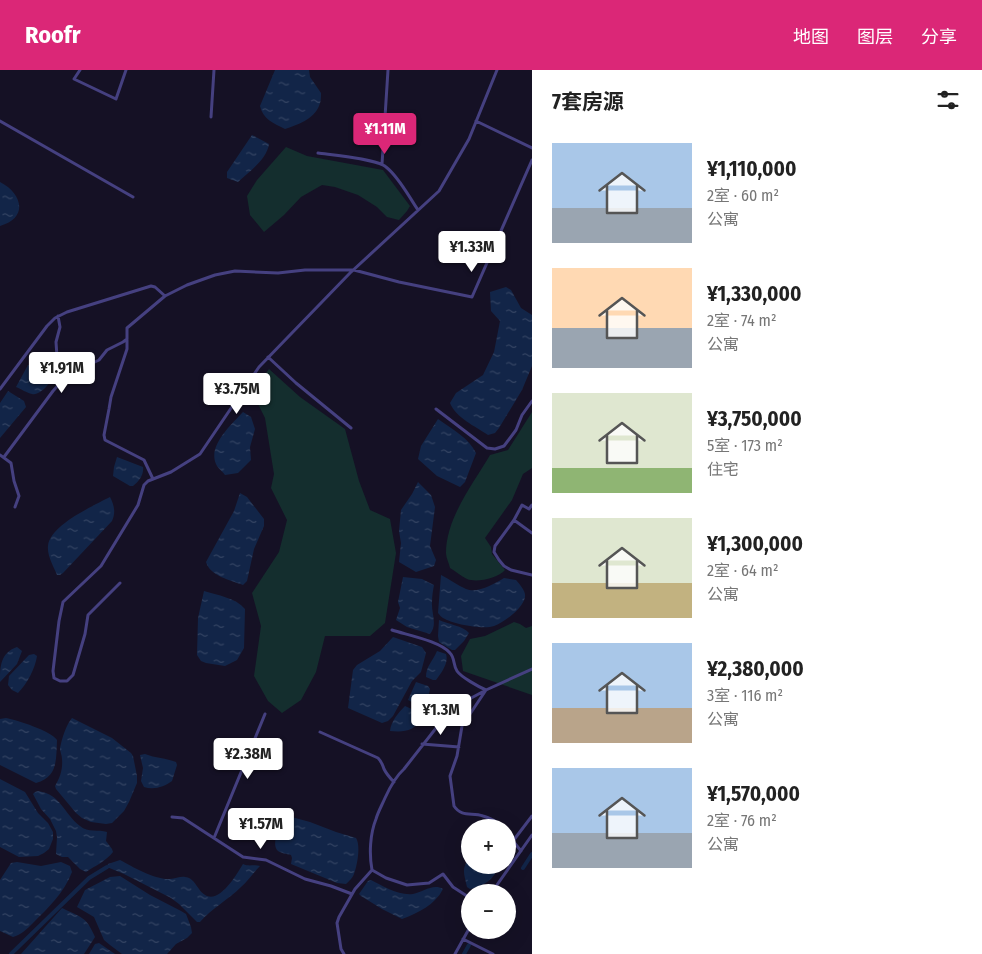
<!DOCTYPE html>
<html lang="zh">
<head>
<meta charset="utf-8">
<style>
	body { margin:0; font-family:"Fira Sans Condensed","Noto Sans SC",sans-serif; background:#f2f2f2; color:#222; height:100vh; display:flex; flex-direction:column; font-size:19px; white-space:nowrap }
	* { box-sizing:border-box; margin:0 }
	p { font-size:16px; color:#767676 }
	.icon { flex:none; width:28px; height:28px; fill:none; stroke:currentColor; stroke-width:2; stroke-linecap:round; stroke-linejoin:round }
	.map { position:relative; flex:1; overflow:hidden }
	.details { display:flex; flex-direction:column; background:#fff; width:450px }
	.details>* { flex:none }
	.tools { position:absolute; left:461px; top:749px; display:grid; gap:10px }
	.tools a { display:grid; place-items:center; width:55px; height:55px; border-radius:50%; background:#fff; box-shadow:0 5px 20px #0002; font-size:25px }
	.price { position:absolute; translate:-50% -42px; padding:0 11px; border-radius:5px; background:#fff; color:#222; font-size:16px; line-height:32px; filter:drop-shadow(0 1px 2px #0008) }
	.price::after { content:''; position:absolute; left:50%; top:30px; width:15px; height:11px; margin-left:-8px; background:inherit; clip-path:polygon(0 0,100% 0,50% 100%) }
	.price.current { background:#db2777; color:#fff }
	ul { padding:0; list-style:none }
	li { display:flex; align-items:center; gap:15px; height:125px; padding:0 20px }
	li span { display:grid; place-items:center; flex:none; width:140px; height:100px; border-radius:0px; color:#555 }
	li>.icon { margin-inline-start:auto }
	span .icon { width:60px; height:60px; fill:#fffc; stroke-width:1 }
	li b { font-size:21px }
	h2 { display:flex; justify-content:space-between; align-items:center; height:60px; padding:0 20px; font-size:21px }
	header { display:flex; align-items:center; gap:30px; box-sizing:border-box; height:70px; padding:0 25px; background:#db2777; color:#fff }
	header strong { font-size:24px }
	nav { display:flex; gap:28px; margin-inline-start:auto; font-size:18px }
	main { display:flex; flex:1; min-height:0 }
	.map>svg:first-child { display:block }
	.grass { fill:#142e2e }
	.water { fill:url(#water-ripples) }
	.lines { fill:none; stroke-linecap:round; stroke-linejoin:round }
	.canal { stroke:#122548; stroke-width:4 }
	.minor { stroke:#454080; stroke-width:3 }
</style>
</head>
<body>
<header>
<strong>Roofr</strong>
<nav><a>地图</a><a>图层</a><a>分享</a></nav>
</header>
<main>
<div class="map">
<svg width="532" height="884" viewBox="0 0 532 884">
	<defs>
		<pattern id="water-ripples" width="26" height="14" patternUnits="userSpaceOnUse" patternTransform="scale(1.25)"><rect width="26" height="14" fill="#122548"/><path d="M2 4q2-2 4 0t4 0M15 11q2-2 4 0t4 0" fill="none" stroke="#344463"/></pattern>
	</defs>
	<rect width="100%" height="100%" fill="#151125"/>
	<!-- grass -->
	<path class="grass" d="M286 77 307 86 383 100 410 136 407 141 399 150 387 147 377 137 358 125 335 117 322 115 301 127 284 145 264 162 250 145 247 126 257 110Z
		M269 299 300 327 345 359 359 411 370 440 390 449 396 483 385 553 370 566H325L316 602 301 630 282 643 268 631 254 606 261 556 252 523 279 482 287 450 271 418 274 404 265 348 252 322Z
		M532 342V398L523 404 512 430 485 468 491 477 492 484 505 500C498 508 477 513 467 509 461 506 455 501 450 498 449 493 446 488 446 483 446 448 473 414 490 385L508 380Z
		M514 552 520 554 526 558 532 556V625L463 601 461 586 470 569 485 566Z"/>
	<!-- water -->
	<path class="water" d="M275 0H309L310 7 321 23C321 27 321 32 319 36 314 49 297 55 285 59 273 53 263 49 260 36Z
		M252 65 269 74C267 89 249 102 238 112L227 108V102Z
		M0 112C22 123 29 148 0 156Z
		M506 217 511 220 521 238 532 245V296L522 320 499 358 495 363 488 365C475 356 456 348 450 333L456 323 483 305 494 282 500 251 491 241 490 222Z
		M28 295H45L52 297 55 303C53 310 41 326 32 324 27 323 21 319 16 317Z
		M8 321 24 331 26 337 0 368V333Z
		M243 342 251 347 255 359 250 377 251 390 238 403 225 405C223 402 219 399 217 396 206 377 231 355 243 342Z
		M438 349C452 359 469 368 476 383L465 412 460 417 437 406 418 389 421 376Z
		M117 387 143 397C144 405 139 411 133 416H130L113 406 114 397Z
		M418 412 431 425 435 437 430 476 436 490 434 496 416 502 399 492 401 473 399 461 401 440 412 424Z
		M240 423 247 427 264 449V456L254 479 247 511 243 515C230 510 210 506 206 492L234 441Z
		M110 427C114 435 116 442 112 451L63 503 60 505H57C54 497 47 486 48 476 50 455 93 436 110 427Z
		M441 505C449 509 457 515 466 519 477 524 494 514 504 508L516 510C520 515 526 521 525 527 523 539 504 552 494 556 483 560 453 554 443 548 441 547 440 545 438 543Z
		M403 507 422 509 434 515C433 520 432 526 432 532 431 543 438 554 430 564L407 557 396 550 400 538 398 532Z
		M204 521C217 525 236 528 245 539L244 578 237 590 225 596 206 593 201 591 197 585 198 548Z
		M439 550C448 554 463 556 469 563L464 571 455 580H452L439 572 438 566Z
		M393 567 422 577 426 583 421 602 412 611 393 646 388 651 382 653 348 638 353 600 357 595 380 581Z
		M17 577 22 581 17 594 0 612C0 597 0 583 17 577Z
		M437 581 446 584C449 593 441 603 436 610H433L426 607C426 596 433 591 437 581Z
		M34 584 37 586C35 599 27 614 18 623L12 620 8 615 9 606 29 585Z
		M416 612 428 616 430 619 428 629 422 637 408 630Z
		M405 636 418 642 421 648C415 662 403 662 390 661 391 651 399 642 405 636Z
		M6 648C17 650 51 661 57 670 56 690 58 707 36 713L0 695V649Z
		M72 648 112 668 131 683 133 686 137 706V713L129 732 124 741 112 753 106 754 91 752 82 748 76 743 56 719 55 716C60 708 63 699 62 689 62 685 60 682 60 678 62 668 66 655 72 648Z
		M145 684C155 688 166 688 176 692L177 695 172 711C164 717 154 720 144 717L141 711 143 698 140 685Z
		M0 709 25 722 38 743 48 753 53 762V769L49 779 44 783 38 786 19 787 0 777Z
		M38 721C62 725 63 743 80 756 88 763 98 759 107 762L106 771 112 779 113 782C106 791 95 796 86 802L80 799 68 787H62L56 784 57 767 56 761 50 749 41 739 33 724 35 722Z
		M284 745 310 752 336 762 356 768C361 776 357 796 354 804 352 809 349 811 346 814L337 813 291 794 292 788 291 785C287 784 281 783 278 781 270 774 281 754 284 745Z
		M470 787V795H499C495 809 484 816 470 819L467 817C464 803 461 799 470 787Z
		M120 790C133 797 155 810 170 809 175 809 181 806 185 807 193 808 195 814 199 819 215 842 235 807 243 794 249 797 254 794 260 796 253 803 248 811 241 817 228 830 212 838 200 852H197L179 834 171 828 124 804 107 797 108 794Z
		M17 792 41 796 61 792 70 796 72 802C64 823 48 838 33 853 27 859 21 865 13 867L0 861V810L11 793Z
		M120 806 150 825 181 841 186 844 191 857 192 863 187 868 176 874 167 884H122L110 875 104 870 94 847 77 837 85 820 110 807Z
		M371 810C383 816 399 826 413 824 423 822 433 813 443 819 435 835 418 843 402 849L382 839 361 826 359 824 368 811Z
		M62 838C82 848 86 846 95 867L84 884H21Z
		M99 873 115 884H89L95 874Z"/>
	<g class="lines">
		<!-- canal -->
		<path class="canal" d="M523 798 532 784
			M11 884 89 808 107 797
			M464 884 469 875"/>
		<!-- minor -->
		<path class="minor" d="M80 0 74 9 116 29 126 0
			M211 47 214 0
			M0 51 133 127
			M476 51 532 78
			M318 83C332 85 378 89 386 97 399 107 409 127 418 140
			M382 94 388 0
			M127 270V279L111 327 109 339 104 365 105 370 144 390 153 409
			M268 287 296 313 351 358
			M63 300 76 301 99 290 107 280 123 272 127 269V258L165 226 187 215 215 205 235 201 278 203 305 200H354L399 212 472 227 532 90
			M0 319 47 256 55 248 67 242 151 216 155 217 165 226
			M436 339 487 378 495 379 504 376 516 360 522 345 532 331
			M0 385 11 393 14 411 19 426 15 437
			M4 387 53 321 62 311 63 300 57 287 56 272 60 257 58 246
			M532 435 529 439 522 435 514 450 495 476 494 482 499 490 504 496 511 500 532 505
			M514 450 532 463
			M120 513 88 545 85 564 73 605 67 611H60L54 608 53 601 59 551 63 532 101 496 138 435 144 415 148 411 171 402 200 384 259 297 350 203 439 121 469 69 497 0
			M392 560C407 565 440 571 450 583 455 588 453 595 457 601 461 607 479 617 486 620L462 656 457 686 450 706 454 736C462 748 472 742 483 746 487 747 491 749 495 751L498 758
			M320 662 378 688C382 692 382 694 384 699 386 703 390 708 394 712
			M422 674 459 677
			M172 747 183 748 243 787 266 790 305 809 331 816 352 824
			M508 767 513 771 521 781
			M214 768 265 644
			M513 771 532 746
			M492 822 532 765
			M470 828 453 817 443 804 429 813 407 815 386 808 372 800C369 784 370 764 376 749 378 742 382 735 385 728 390 717 395 707 404 699L451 639 486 620 532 599
			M463 869 493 884
			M344 884 341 879 337 853 339 847 355 819 372 800
			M455 884 470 857"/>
	</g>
</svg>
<div class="tools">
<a>+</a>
<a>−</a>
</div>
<b class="price current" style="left:385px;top:85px">¥1.11M</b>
<b class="price" style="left:472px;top:203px">¥1.33M</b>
<b class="price" style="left:62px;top:324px">¥1.91M</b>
<b class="price" style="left:237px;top:345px">¥3.75M</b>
<b class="price" style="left:441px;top:666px">¥1.3M</b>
<b class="price" style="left:248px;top:710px">¥2.38M</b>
<b class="price" style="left:261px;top:780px">¥1.57M</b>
</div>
<section class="details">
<h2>7套房源<svg class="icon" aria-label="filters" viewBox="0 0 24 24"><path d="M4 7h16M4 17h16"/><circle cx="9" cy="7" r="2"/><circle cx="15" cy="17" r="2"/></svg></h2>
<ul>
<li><span style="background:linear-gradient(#a9c7e8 65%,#9aa5b1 0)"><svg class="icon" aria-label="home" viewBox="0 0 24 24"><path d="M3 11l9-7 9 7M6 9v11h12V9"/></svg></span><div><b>¥1,110,000</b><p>2室 · 60 m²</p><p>公寓</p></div></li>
<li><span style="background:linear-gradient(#ffd9b3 60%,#9aa5b1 0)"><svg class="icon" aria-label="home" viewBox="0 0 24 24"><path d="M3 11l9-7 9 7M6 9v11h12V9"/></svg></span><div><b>¥1,330,000</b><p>2室 · 74 m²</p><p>公寓</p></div></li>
<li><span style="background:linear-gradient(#dfe7d0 75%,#8fb573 0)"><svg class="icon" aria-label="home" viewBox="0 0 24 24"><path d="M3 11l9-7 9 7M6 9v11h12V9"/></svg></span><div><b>¥3,750,000</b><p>5室 · 173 m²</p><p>住宅</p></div></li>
<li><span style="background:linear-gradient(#dfe7d0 65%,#c2b280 0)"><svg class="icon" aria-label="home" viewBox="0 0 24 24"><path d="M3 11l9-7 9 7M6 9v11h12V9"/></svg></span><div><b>¥1,300,000</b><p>2室 · 64 m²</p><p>公寓</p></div></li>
<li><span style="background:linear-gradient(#a9c7e8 65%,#b9a48a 0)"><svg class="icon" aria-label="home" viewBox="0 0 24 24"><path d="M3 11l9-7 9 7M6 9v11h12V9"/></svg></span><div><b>¥2,380,000</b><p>3室 · 116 m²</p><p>公寓</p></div></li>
<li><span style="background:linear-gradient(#a9c7e8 65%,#9aa5b1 0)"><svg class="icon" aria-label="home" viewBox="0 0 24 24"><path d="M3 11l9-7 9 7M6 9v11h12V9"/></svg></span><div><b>¥1,570,000</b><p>2室 · 76 m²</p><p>公寓</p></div></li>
</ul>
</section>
</main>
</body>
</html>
